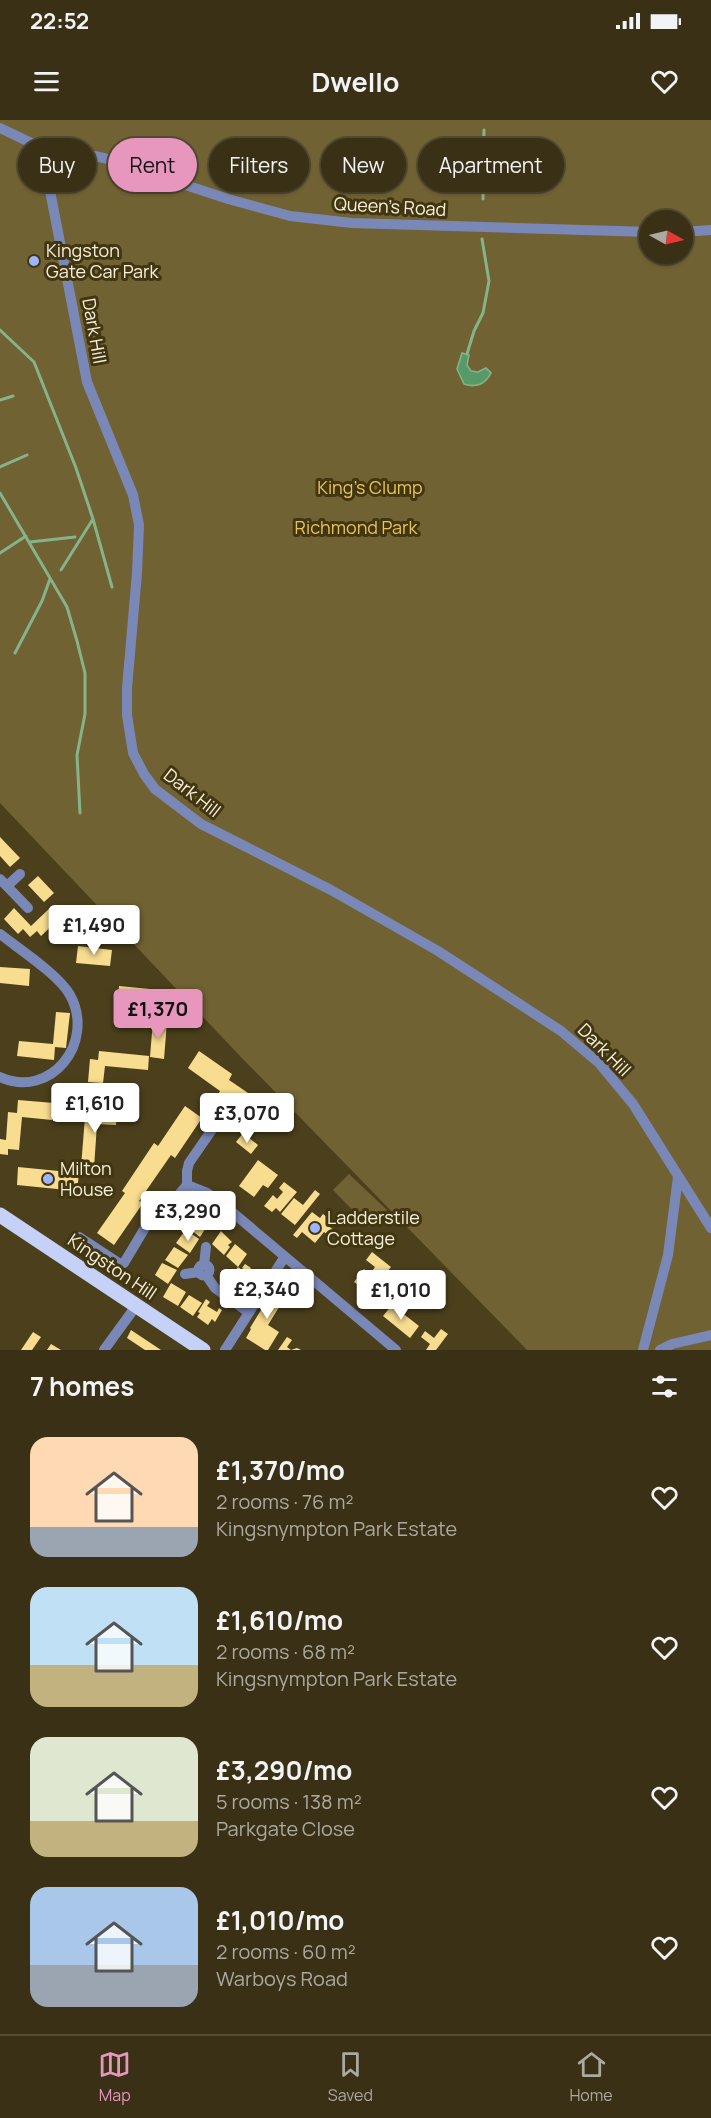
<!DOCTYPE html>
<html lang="en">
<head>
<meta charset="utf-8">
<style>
	body { margin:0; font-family:Manrope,sans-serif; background:#40381e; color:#f1f3f6; height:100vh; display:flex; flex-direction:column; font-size:22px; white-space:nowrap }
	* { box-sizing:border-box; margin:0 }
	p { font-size:20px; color:#aba9a0 }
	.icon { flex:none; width:33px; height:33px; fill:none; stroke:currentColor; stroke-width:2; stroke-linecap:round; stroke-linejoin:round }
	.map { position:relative; height:1230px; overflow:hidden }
	.sheet { display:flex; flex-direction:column; background:#393015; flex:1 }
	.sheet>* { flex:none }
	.guide { position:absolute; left:18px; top:18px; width:675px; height:54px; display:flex; gap:12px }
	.needle { width:39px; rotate:98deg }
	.buttons { position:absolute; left:639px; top:90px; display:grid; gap:12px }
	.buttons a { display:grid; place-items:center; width:54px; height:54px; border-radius:50%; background:#393015; box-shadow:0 2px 4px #0004,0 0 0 2px #534b34; font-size:30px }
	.price { position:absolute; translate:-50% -51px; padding:0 14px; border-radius:6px; background:#fff; color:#222; font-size:20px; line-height:39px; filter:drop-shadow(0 2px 3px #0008) }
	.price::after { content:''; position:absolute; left:50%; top:36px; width:18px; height:14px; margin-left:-9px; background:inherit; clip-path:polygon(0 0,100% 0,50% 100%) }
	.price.current { background:#e797bd; color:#111 }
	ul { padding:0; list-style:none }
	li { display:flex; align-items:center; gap:18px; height:150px; padding:0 30px }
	li span { display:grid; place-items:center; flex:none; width:168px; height:120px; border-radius:18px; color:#555 }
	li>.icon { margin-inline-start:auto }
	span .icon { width:72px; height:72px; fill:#fffc; stroke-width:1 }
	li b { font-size:26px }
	h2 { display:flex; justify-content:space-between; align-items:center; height:72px; padding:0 30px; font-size:26px }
	.pill { padding:0 21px; border-radius:27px; background:#393015; box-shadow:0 2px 4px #0004,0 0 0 2px #534b34; font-size:21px; line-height:54px }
	.pill.current { background:#e797bd; color:#111 }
	.status { display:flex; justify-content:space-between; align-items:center; height:42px; padding:0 30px; background:#393015; direction:ltr }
	.status svg { height:16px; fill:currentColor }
	header { display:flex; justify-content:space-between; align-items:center; height:78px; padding:0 30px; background:#393015; font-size:27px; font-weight:700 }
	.tab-bar { display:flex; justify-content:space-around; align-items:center; height:84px; border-top:2px solid #534b34; background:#393015; font-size:16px; color:#aba9a0 }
	.tab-bar a { display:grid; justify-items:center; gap:3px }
	.tab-bar .current { color:#e797bd }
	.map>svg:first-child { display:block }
	.green { fill:#716233; fill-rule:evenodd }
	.water { fill:#579968; stroke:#87b38a; stroke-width:1.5 }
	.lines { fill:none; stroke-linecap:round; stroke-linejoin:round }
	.stream { stroke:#87b38a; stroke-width:3 }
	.building { fill:#f8dd90 }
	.minor { stroke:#7a88b7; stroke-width:10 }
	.primary { stroke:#c5d1f7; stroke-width:15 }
	.poi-dot { fill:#9eb4fd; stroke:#423611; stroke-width:2 }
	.labels { text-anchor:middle; stroke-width:6; stroke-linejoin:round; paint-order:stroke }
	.street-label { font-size:18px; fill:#f6efdb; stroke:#423611 }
	.poi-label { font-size:18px; fill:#f6efdb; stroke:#423611; text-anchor:start }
	.park-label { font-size:18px; fill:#e8c55b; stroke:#423611 }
</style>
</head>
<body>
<div class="status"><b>22:52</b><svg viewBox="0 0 49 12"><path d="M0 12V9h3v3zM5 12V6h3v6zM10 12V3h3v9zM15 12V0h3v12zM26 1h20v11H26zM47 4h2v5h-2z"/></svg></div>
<header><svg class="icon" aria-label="menu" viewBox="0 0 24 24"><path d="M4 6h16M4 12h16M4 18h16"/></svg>Dwello<svg class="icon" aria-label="heart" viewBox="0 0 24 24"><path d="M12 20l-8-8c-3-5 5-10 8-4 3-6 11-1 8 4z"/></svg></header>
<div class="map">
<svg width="711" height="1230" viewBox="0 0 711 1230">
	<rect width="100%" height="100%" fill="#4c401c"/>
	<!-- green -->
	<path class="green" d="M0 0H711V1230H527L240 936 0 683ZM650 100H682V134H650Z
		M349 1054 387 1090 369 1107 333 1070Z"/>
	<!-- water -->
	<path class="water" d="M462 233 469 235 467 245 471 251 478 252 486 248 491 253C485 265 476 268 464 264L457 249Z"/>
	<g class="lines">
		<!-- stream -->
		<path class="stream" d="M483 79 484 10
			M0 210 34 242 76 348 93 399 112 467
			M467 234 474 211 483 193 489 161 482 119
			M0 280 13 276
			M0 347 27 335
			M0 373 67 487 77 521 85 553V594L77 635 80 693
			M30 422 75 417
			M0 433 26 416
			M61 450 93 399
			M15 533 42 481 50 459"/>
	</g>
	<!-- building -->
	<path class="building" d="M0 717 20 738 10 747 0 736Z
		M38 756 54 773 44 782 28 765Z
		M52 786 62 796 41 816 37 811 30 817 23 809 18 814 4 799 14 788 31 806Z
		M78 826 112 830 110 846 76 843Z
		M0 847 30 849 29 866 0 863Z
		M119 866 150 869 148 883 118 880Z
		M56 892 70 893 66 928 55 927 54 940 17 936 19 921 53 924Z
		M153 900 167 902 164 939 150 937Z
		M99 931 149 936 148 950 105 946 103 963 88 962 90 939 98 940Z
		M199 931 232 954 229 960 251 975 239 992 217 976 220 971 188 948Z
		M18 980 54 983 52 1000 22 997 19 1030 8 1029V1035L0 1034V1019L6 1020 8 992 17 993Z
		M185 986 202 998 175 1038 171 1035 139 1081 143 1083 114 1125 97 1113 125 1073 122 1071 154 1023 158 1026Z
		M93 989 117 991 116 1005 97 1004 94 1048 81 1047 85 997 92 998Z
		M243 1013 258 1025 251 1034 236 1022Z
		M258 1040 278 1055 268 1068 263 1065 254 1077 239 1066Z
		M18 1047 79 1053 77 1071 17 1065Z
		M284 1062 297 1072 280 1092 276 1088 272 1092 264 1086 273 1075 277 1079 283 1072 279 1068Z
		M315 1070 320 1074 295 1105 281 1094 294 1078 303 1085Z
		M312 1092 320 1098 323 1094 332 1101 328 1106 334 1110 329 1116 324 1112 315 1123 302 1112 297 1118 293 1115Z
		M195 1096 209 1103 200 1117 187 1107Z
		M221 1111 232 1122 228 1125 230 1127 224 1135 212 1124Z
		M184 1112 188 1114 189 1112 199 1119 190 1133 176 1123Z
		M235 1124 247 1134 238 1147 226 1136Z
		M174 1127 188 1135 178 1148 165 1140Z
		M372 1132 391 1147 374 1168 366 1161 361 1167 354 1162 364 1149 370 1154 375 1147 366 1140Z
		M162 1143 177 1150 168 1164 155 1155Z
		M245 1144 251 1148 248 1152 242 1148Z
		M238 1147 242 1150 240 1153 245 1157 238 1168 232 1164 231 1166 236 1169 233 1173 220 1163 224 1155 226 1157 232 1149 235 1151Z
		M171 1163 186 1172 178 1186 163 1177Z
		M281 1166 289 1171 268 1205 279 1212 268 1230H265L246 1218 251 1209 250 1208 275 1167 279 1169Z
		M189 1175 202 1183 193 1196 180 1187Z
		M206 1179 210 1182 207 1186 217 1192 219 1188 222 1190 215 1202 212 1199 208 1205 197 1197 200 1193 198 1192Z
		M392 1185 419 1206 410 1218 383 1196Z
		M441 1209 448 1214 436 1230H426L430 1224 421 1217 425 1211 434 1218Z
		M131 1210 161 1230H145L127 1218Z
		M33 1212 41 1217 32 1230H21Z
		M287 1217 292 1220 287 1227 291 1230 297 1228 301 1230H278Z
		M51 1224 61 1230H47Z"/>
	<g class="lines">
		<!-- minor -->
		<path class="minor" d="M0 8 46 30H65L104 38 228 79 290 96 352 103 650 112
			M46 30 45 45 87 262 133 375 139 405 137 453 127 568V595L133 633 144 654 155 669 201 704 331 770 438 831 561 911 599 943 633 984 711 1108
			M682 112 711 110
			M0 759 28 788
			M7 766 20 754
			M0 814C19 829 59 855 70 875 96 922 51 980 0 957
			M208 988 218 996V1001
			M238 1004 228 999 218 1001 189 1043 187 1051V1065L207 1073 219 1081 396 1230
			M79 1117 120 1144 124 1143 158 1086 175 1079 187 1065
			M198.5 1150a5.5 5.5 0 1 1 11 0a5.5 5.5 0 1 1-11 0Z
			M204 1145 206 1127
			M185 1154 199 1152
			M206 1155 215 1168 248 1192
			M104 1230 136 1186
			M225 1230 284 1138
			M643 1230 668 1135 678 1057
			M660 1230 672 1224 711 1215"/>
		<!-- primary -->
		<path class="primary" d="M0 1095 203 1230"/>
	</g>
	<!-- markers -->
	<g class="poi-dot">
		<circle cx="34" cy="141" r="6"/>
		<circle cx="48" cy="1059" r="6"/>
		<circle cx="315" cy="1108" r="6"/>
	</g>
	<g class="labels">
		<!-- street labels -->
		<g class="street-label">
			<text transform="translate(390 87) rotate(3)" y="6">Queen's Road</text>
			<text transform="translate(94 211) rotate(80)" y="6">Dark Hill</text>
			<text transform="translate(192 673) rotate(38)" y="6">Dark Hill</text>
			<text transform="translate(604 930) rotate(45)" y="6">Dark Hill</text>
			<text transform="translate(112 1147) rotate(34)" y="6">Kingston Hill</text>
		</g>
		<!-- poi labels -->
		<g class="poi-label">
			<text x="46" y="137">Kingston<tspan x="46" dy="21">Gate Car Park</tspan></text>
			<text x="60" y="1055">Milton<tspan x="60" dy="21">House</tspan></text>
			<text x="327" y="1104">Ladderstile<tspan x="327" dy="21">Cottage</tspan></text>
		</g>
		<!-- park labels -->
		<g class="park-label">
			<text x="370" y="374">King's Clump</text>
			<text x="356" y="414">Richmond Park</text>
		</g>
	</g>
</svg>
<div class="buttons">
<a><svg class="needle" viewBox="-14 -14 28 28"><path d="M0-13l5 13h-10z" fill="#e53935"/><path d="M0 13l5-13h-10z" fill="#aba9a0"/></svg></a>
</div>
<b class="price" style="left:94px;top:836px">£1,490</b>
<b class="price current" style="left:158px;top:920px">£1,370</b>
<b class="price" style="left:95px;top:1014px">£1,610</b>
<b class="price" style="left:247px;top:1024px">£3,070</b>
<b class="price" style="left:188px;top:1122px">£3,290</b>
<b class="price" style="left:267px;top:1200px">£2,340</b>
<b class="price" style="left:401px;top:1201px">£1,010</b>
<div class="guide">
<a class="pill">Buy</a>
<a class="pill current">Rent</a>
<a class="pill">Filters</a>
<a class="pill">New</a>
<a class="pill">Apartment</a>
</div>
</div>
<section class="sheet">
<h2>7 homes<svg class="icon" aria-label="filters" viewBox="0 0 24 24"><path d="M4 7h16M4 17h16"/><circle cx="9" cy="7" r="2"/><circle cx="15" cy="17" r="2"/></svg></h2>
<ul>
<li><span style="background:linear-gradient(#ffd9b3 75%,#9aa5b1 0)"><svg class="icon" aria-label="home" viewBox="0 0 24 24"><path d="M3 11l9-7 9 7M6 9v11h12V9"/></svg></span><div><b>£1,370/mo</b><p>2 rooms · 76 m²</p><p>Kingsnympton Park Estate</p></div><svg class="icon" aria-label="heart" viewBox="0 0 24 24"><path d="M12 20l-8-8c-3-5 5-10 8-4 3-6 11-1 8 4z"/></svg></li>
<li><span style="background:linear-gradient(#bfe0f5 65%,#c2b280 0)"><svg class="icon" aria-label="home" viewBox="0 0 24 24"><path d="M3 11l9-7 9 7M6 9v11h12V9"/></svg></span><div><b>£1,610/mo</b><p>2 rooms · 68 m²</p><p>Kingsnympton Park Estate</p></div><svg class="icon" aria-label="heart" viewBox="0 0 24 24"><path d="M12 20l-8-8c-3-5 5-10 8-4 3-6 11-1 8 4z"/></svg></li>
<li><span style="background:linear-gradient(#dfe7d0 70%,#c2b280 0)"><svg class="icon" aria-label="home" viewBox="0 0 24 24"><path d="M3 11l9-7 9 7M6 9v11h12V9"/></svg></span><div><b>£3,290/mo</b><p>5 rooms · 138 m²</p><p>Parkgate Close</p></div><svg class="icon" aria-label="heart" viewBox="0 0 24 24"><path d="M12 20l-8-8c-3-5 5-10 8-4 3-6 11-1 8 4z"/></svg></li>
<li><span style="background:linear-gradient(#a9c7e8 65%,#9aa5b1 0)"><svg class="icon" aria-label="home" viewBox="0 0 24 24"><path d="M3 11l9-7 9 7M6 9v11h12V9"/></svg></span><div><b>£1,010/mo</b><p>2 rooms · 60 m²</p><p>Warboys Road</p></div><svg class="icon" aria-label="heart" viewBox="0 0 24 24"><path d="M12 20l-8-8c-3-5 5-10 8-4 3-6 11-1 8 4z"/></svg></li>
</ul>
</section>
<nav class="tab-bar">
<a class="current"><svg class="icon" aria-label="map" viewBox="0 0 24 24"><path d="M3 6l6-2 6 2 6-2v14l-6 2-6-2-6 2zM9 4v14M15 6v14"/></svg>Map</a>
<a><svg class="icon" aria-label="saved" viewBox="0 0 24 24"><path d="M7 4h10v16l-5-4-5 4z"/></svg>Saved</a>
<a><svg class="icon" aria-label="home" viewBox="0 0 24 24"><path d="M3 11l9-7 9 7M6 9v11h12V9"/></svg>Home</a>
</nav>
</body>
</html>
